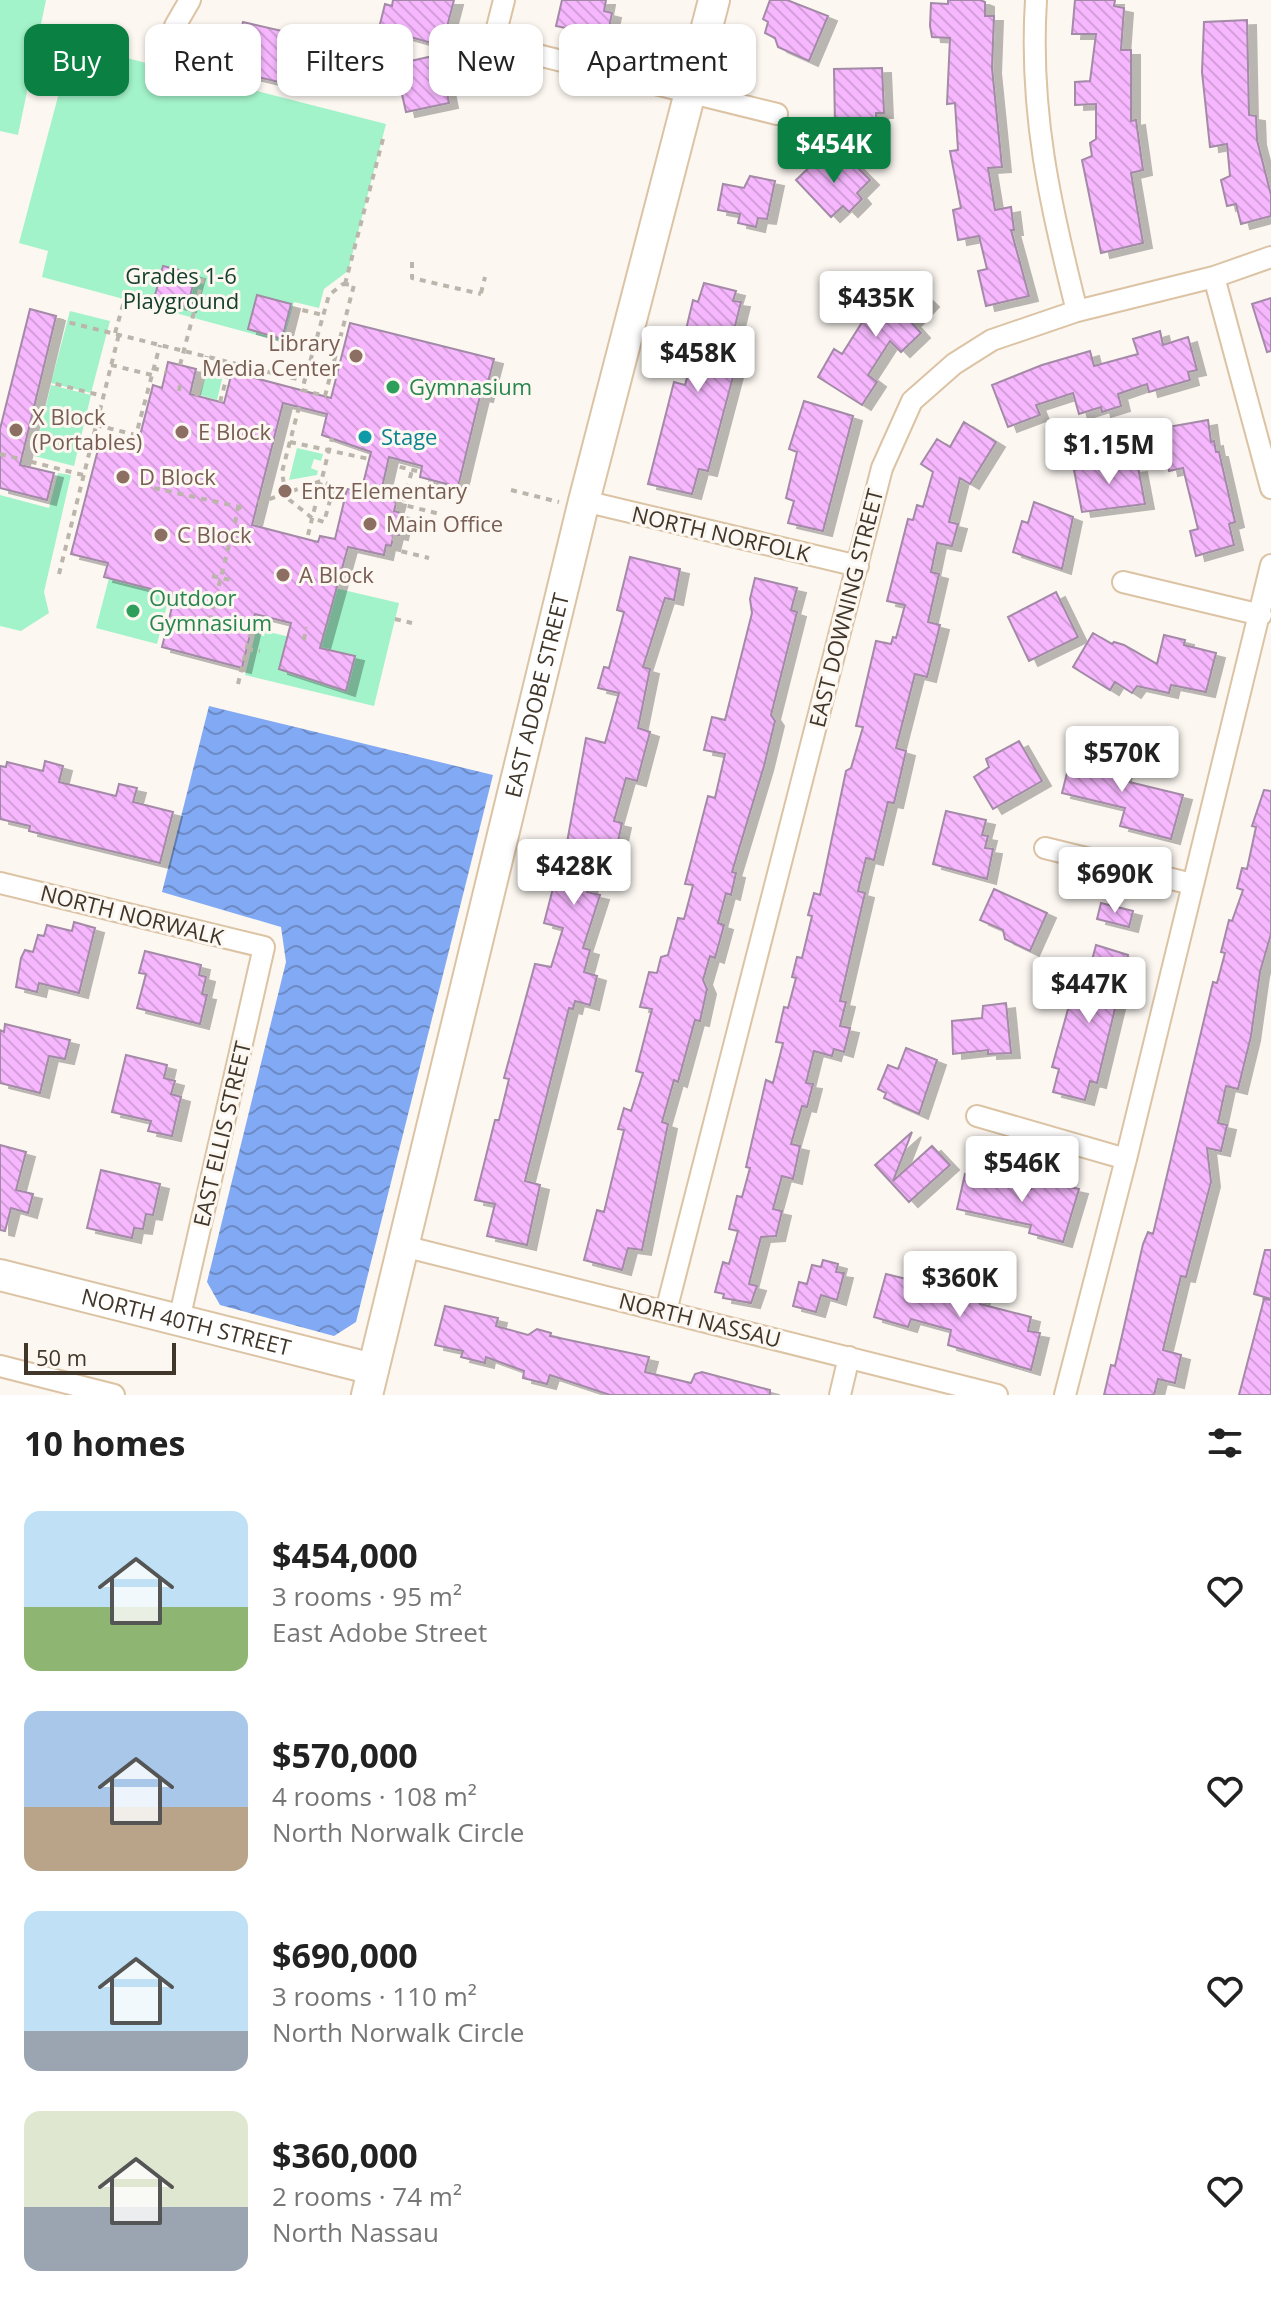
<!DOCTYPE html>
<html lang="en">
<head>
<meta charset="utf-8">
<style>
	body { margin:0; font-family:"Open Sans",sans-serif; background:#f6f6f6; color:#222; height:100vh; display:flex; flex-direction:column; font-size:30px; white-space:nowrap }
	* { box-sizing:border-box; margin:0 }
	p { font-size:26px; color:#767676 }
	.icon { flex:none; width:44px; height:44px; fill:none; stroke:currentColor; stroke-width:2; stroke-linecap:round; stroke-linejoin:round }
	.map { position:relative; height:1395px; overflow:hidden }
	.details { display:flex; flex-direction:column; background:#fff; flex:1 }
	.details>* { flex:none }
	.banner { position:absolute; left:24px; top:24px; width:800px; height:72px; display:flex; gap:16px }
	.scale { position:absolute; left:24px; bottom:20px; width:152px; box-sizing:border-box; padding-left:8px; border:4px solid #40362a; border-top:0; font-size:22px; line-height:28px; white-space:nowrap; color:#40362a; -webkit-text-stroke:6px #fcf7f1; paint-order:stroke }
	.price { position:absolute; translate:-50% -68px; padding:0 18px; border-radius:8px; background:#fff; color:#222; font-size:26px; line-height:52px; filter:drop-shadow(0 2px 4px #0008) }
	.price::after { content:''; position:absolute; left:50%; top:48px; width:24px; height:18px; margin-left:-12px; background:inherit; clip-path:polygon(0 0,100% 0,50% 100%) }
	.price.on { background:#0b8043; color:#fff }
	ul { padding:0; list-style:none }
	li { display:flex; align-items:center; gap:24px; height:200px; padding:0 24px }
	li span { display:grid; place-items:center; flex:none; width:224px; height:160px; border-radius:16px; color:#555 }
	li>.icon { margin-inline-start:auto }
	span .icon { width:96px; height:96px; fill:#fffc; stroke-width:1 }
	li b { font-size:34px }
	h2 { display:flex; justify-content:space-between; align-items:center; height:96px; padding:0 24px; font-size:34px }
	.chip { padding:0 28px; border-radius:16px; background:#fff; box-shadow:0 2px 6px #0004; font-size:28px; line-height:72px }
	.chip.on { background:#0b8043; color:#fff }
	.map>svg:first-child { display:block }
	.green { fill:#a3f3ca }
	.water { fill:url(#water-waves) }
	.building { fill:url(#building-back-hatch); stroke:#a38aa6; stroke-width:2; fill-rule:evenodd; filter:url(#shadow) }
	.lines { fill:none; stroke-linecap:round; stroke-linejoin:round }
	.street-casing { stroke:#dbc3a4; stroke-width:24 }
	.secondary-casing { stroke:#dbc3a4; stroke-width:34 }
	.path { stroke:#bbb5ac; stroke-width:4; stroke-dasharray:6 6; stroke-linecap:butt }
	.street { stroke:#fff; stroke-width:20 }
	.secondary { stroke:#fff; stroke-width:30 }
	.education-dot { fill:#8d6e63; stroke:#fcf7f1; stroke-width:3 }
	.leisure-dot { fill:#2e9e5b; stroke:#fcf7f1; stroke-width:3 }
	.culture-dot { fill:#0f9aa8; stroke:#fcf7f1; stroke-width:3 }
	.labels { text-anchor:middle; stroke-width:6; stroke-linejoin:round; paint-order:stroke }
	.park-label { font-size:22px; fill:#15402d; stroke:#fcf7f1 }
	.education-label { font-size:22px; fill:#785e54; stroke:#fcf7f1; text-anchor:start }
	.leisure-label { font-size:22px; fill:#27864d; stroke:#fcf7f1; text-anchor:start }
	.culture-label { font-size:22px; fill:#0d838f; stroke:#fcf7f1; text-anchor:start }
	.street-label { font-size:22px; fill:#40362a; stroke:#fcf7f1 }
</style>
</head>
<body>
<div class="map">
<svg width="1271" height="1395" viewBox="0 0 1271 1395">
	<defs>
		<pattern id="water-waves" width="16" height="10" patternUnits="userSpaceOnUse" patternTransform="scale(2)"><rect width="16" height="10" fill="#82a9f3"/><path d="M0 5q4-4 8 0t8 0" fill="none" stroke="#6c8ac5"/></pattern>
		<pattern id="building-back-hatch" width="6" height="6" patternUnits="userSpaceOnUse" patternTransform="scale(2)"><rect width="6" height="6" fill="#f6b7fe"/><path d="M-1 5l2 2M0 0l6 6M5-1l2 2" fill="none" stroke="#d49eda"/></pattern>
		<filter id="shadow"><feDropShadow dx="9" dy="5" stdDeviation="0" flood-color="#0004"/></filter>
	</defs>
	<rect width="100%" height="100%" fill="#fcf7f1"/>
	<!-- green -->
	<path class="green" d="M0 0H46L18 135 0 131Z
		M72 44 386 124 348 271 324 289 319 308 294 302 283 342 42 277 48 251 19 243Z
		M70 311 110 321 91 393 51 383Z
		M208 367 224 371 217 400 200 395Z
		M51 385 91 395 74 466 34 456Z
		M297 448 323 454 321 461 314 459 311 468 318 471 317 475 289 480Z
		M58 473 71 475 44 592 49 613 21 631 0 626V495L49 508Z
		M109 578 170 594 157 644 96 628Z
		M335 588 399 603 374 706 245 675 260 615 265 617 260 635 264 636 265 631 290 637Z"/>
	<!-- water -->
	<path class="water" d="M209 706 493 775 356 1322 334 1336 220 1305 207 1282 286 962 281 927 162 892Z"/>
	<!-- building -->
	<path class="building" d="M393 0H454L442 46 379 28 385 4 392 6Z
		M562 0H606L604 11 612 13 607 37 556 26Z
		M770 0H787L828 16 809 61 778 47 775 38 765 33 768 22 763 19Z
		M948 0H980L985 2V16H994L992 68 1002 167 988 168 995 210 1011 207 1014 230H1011L1029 296 986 306 978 271 987 269 979 236 958 240 953 210 961 208 950 151 958 150 955 103 947 104 950 38 932 37 930 26 931 3 948 4Z
		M1075 0H1115L1114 6 1124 8 1121 50H1131V121L1136 120 1143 170 1131 173 1143 243 1101 253 1082 160 1092 156 1090 143 1096 139V104L1075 105V82L1090 81 1096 34H1072Z
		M1247 20 1249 115 1256 116 1257 140 1271 195V216L1241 224 1236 204 1227 206 1221 180 1230 176 1227 144 1210 147 1202 72 1204 22Z
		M243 22 308 37 296 86 241 73 245 53 236 51Z
		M451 52 457 81 445 83 449 103 406 112 401 90 394 92 388 66Z
		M882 68 884 113H876V124L835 125 834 69Z
		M845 155 870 180 857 193 862 199 849 212 843 206 831 217 796 180 818 159 835 177V165Z
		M750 176 775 181 767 219 758 218 756 227 738 223 740 214 718 210 723 184 744 188Z
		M163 266 196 274 187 307 154 299Z
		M901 274 930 302 911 322 921 333 901 352 890 341 868 375 877 382 862 405 818 377 834 349 842 354 866 316 862 311Z
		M704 283 736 291 733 301 741 302 725 366 735 369 708 471 699 469 692 494 648 484 674 382 685 385 698 338 685 334 693 300 698 302Z
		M257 295 291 304 282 339 248 329Z
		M1271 298V351L1267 352 1252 304Z
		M30 309 56 316 20 465 54 473 47 500 0 488V429Z
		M350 323 494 359 484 397 480 396 458 487 420 477 422 466 389 457 380 496 397 500 394 511 404 514 399 535 394 534 391 546 386 545 384 555 348 547 320 648 355 656 346 691 279 669 291 623 255 614 242 668 162 647 175 595 104 577 108 563 71 554 101 438 137 447 153 385 162 388 168 362 196 369 190 394 224 403 232 372 331 398ZM283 403 327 414 322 435 371 452 361 492 347 489 335 539 320 536 318 542 252 525Z
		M1160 331 1163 345 1188 337 1197 370 1188 372 1190 380 1149 392 1147 384 1118 394 1121 406 1102 412 1101 407 1079 414 1073 393 1036 405 1040 415 1008 427 992 385 1042 365 1090 351 1094 366 1138 354 1133 339Z
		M804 401 853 416 823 531 788 523 794 501 786 498 797 452 789 449Z
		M1208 420 1211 442 1214 441 1216 452H1219L1235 522 1229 524 1234 545 1196 556 1190 531 1198 529 1183 468 1169 471 1165 451 1171 450 1168 427Z
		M964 422 996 442 970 484 960 478 949 522 958 524 952 546 937 543 931 572 939 574 928 622 940 625 927 677 915 674 896 748 906 751 894 803 888 802 874 860 866 858 858 891 865 893 840 1001 846 1002 840 1026 850 1028 844 1052 834 1049 832 1056 814 1051 806 1083 813 1084 807 1107 802 1106 791 1144 800 1146 793 1179 782 1176 773 1209 782 1211 776 1236 761 1237 749 1284 757 1286 751 1303 723 1298 724 1294 715 1292 723 1262 729 1264 738 1231 729 1229 737 1196 742 1197 750 1168 746 1167 766 1080 773 1083 783 1043 776 1042 784 1007 788 1008 796 978 792 977 797 957 802 958 812 916 808 915 814 893 820 895 846 771 851 768 863 727 856 726 876 641 891 644 893 637 896 638 905 605 887 601 908 519 913 520 917 505 923 507 933 472 921 464 937 439 950 447Z
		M1121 457 1122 469 1138 467 1145 504 1082 512 1074 470Z
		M1034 502 1073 517 1062 569 1013 552 1022 521 1028 523Z
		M630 557 680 569 674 600 665 598 643 667 650 669 638 728 650 732 637 781 626 778 614 821 622 823 617 846 609 844 607 853 599 851 587 892 600 895 583 948 590 950 584 972 597 976 590 1005 575 1001 573 1009 569 1008 525 1181 540 1185 527 1245 487 1236 495 1204 475 1200 495 1120H499L509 1079 504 1078 535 964 551 967 563 928 544 923 558 869 562 870 586 738 605 743 619 693 598 688 604 667 609 668 624 612 617 610Z
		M755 578 797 588 791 610 797 612 771 715 775 721 764 766 732 872 736 873 731 895 726 893 718 923 724 925 715 958 710 956 703 980 707 989 700 1021 695 1020 678 1082 674 1080 662 1122 668 1124 642 1250 628 1248 622 1270 584 1260 597 1210 604 1212 624 1130 618 1129 624 1108 631 1111 643 1073 636 1071 652 1009 640 1007 649 972 657 973 661 957 668 955 678 918 684 919 693 885 685 884 708 796 715 798 725 754 704 750 712 717 725 720 752 613 750 599Z
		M1056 592 1078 637 1029 661 1008 617Z
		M1093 633 1112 644 1114 642 1124 645 1157 664 1164 635 1185 640 1184 645 1216 653 1206 692 1171 685 1169 693 1137 686 1132 693 1115 682 1110 690 1073 667Z
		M1019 741 1042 781 993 809 974 777 989 767 986 759Z
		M1079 748 1108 755 1106 764 1124 768 1121 780 1183 795 1171 839 1120 826 1125 808 1062 793 1071 757H1077Z
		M45 761 63 766 59 782 116 796 119 784 137 788 133 802 173 812 160 863 29 831 30 826 0 819V766L6 767 7 762 43 771Z
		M1264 790 1271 791V934L1260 972 1251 1036 1238 1089 1226 1086 1218 1123 1227 1125 1221 1151 1207 1148 1211 1182 1186 1277 1181 1276 1163 1350 1181 1355 1175 1383 1158 1379 1154 1395H1104L1111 1365 1115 1366 1143 1244 1148 1232 1153 1234 1213 982 1217 983 1225 953 1221 952 1229 920 1232 921 1243 890 1237 888 1242 868 1247 869 1256 827 1252 826Z
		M946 811 986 820 982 835 988 836 985 848 993 849 987 879 933 864Z
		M994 889 1047 913 1030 951 1005 939 1003 930 980 920Z
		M1101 903 1133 911 1129 927 1097 919Z
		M74 922 95 928 79 993 39 983 37 992 16 987 21 958 25 950 33 952 38 935 44 936 47 925 72 931Z
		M1096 945 1128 955 1097 1083 1090 1081 1085 1100 1053 1092 1059 1069 1052 1067 1075 984 1085 987Z
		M145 951 201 965 199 975 206 977 202 994 207 995 200 1024 137 1008 146 974 139 973Z
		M1006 1003 1011 1053 988 1054V1050L953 1054 952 1021 982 1018 983 1006Z
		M5 1024 70 1040 65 1059 49 1056 40 1093 0 1083V1030L4 1032Z
		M906 1048 937 1060 919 1114 884 1098 886 1093 878 1089 888 1065 898 1069Z
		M126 1055 167 1065 164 1078 175 1081 171 1094 181 1097 172 1136 148 1131 151 1121 112 1112Z
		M912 1132 893 1181 932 1146 950 1165 909 1202 875 1165Z
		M0 1145 26 1152 16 1190 33 1194 28 1213 11 1208 5 1231 0 1230Z
		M101 1170 160 1184 153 1215 146 1214 143 1229 134 1228 132 1238 87 1228Z
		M965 1174 1031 1189 1032 1185 1040 1187 1042 1181 1079 1189 1063 1242 1029 1233 1031 1225 957 1209Z
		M1265 1250H1271V1299L1254 1294Z
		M823 1260 838 1264 836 1272 844 1273 837 1300 821 1295 816 1312 793 1306 799 1282 807 1284 812 1265 821 1267Z
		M886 1274 939 1287 942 1278 962 1283 960 1293 981 1298 980 1304 1031 1317 1028 1331 1040 1333 1031 1370 948 1345 951 1330 911 1319 908 1327 874 1317Z
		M1264 1299 1271 1300V1395H1239Z
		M445 1306 498 1318 496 1326 528 1335 537 1329 551 1333 550 1336 649 1357 645 1372 691 1383 695 1374 702 1372 770 1390V1395H610L550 1375 547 1384 523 1378 524 1371 486 1357 485 1363 461 1357 463 1351 435 1345Z"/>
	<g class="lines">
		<!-- street casing -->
		<g class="street-casing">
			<path id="street" d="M504 0 493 44 777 114
				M1036 0C1029 111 1050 205 1077 311
				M175 26 190 0
				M1214 277 1271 488
				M584 501 858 566
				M1123 582 1261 615
				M1045 848 1192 884
				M0 883 264 947 179 1320
				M977 1116 1126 1159
				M403 1246 997 1395
				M666 1311 882 468 912 401 954 364 992 340 1077 311 1214 277 1271 257
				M0 1366 114 1395
				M840 1395 849 1357
				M1065 1395 1126 1159 1271 565"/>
		</g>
		<!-- secondary casing -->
		<g class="secondary-casing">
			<g id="secondary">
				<path id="s1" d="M0 1275 373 1369"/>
				<path id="s2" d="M367 1395 584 501 714 0"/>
			</g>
		</g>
		<!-- path -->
		<path class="path" d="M412 262V278L481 294
			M343 284 354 285 325 396 302 390 329 295Z
			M345 284 384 135
			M481 293 485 277
			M115 333 125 298
			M315 345 291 339 298 309 323 315
			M111 365 152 375
			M180 365 203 278
			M153 368 166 372
			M44 381 103 396
			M179 391 180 385
			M196 396 207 356
			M220 402 231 362
			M299 407 282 472 286 497 312 518 324 522 334 486
			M96 425 136 435 160 345
			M117 442 119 431
			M290 442 369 459
			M0 454 24 460
			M388 464 421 472
			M83 475 24 460 59 320 305 381
			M466 479 471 480
			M460 481 465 483
			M154 488 244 508
			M511 490 559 502
			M258 503 321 481 346 492
			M396 503 440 514
			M401 513 412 470
			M235 523 238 507
			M308 535 332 438
			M395 535 392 549 429 558
			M59 574 119 334
			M212 576 230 580
			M395 619 412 623
			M210 621 232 533
			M304 640 306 627
			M247 649 260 651
			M238 684 255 614"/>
		<!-- street -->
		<use href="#street" class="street"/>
		<!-- secondary -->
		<use href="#secondary" class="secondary"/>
	</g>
	<!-- markers -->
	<g class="education-dot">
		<circle cx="356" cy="356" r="8"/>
		<circle cx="16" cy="430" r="8"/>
		<circle cx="182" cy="432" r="8"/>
		<circle cx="123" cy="477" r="8"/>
		<circle cx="285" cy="491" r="8"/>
		<circle cx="370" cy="524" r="8"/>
		<circle cx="161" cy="535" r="8"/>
		<circle cx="283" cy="575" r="8"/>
	</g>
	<g class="leisure-dot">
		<circle cx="393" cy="387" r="8"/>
		<circle cx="133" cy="611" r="8"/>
	</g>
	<circle class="culture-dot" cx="365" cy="437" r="8"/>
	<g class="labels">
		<!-- park labels -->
		<g class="park-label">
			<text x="181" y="284">Grades 1-6<tspan x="181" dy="25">Playground</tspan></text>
		</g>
		<!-- education labels -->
		<g class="education-label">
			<text x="340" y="351" text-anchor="end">Library<tspan x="340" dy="25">Media Center</tspan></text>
			<text x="32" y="425">X Block<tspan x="32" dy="25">(Portables)</tspan></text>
			<text x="198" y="440">E Block</text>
			<text x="139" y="485">D Block</text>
			<text x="301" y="499">Entz Elementary</text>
			<text x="386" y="532">Main Office</text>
			<text x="177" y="543">C Block</text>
			<text x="299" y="583">A Block</text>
		</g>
		<!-- leisure labels -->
		<g class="leisure-label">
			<text x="409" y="395">Gymnasium</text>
			<text x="149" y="606">Outdoor<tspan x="149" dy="25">Gymnasium</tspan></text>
		</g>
		<!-- culture labels -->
		<g class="culture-label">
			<text x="381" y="445">Stage</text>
		</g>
		<!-- street labels -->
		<g class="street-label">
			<text transform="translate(721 534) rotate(13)" y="8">NORTH NORFOLK</text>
			<text transform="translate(846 608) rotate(-76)" y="8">EAST DOWNING STREET</text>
			<text dy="8" stroke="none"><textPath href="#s2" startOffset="720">EAST ADOBE STREET</textPath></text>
			<text transform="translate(132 915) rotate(14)" y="8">NORTH NORWALK</text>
			<text transform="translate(222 1134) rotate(-77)" y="8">EAST ELLIS STREET</text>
			<text transform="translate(700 1320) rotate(14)" y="8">NORTH NASSAU</text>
			<text dy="8" stroke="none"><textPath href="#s1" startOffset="192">NORTH 40TH STREET</textPath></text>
		</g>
	</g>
</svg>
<div class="scale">50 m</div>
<b class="price on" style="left:834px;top:185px">$454K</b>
<b class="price" style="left:876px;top:339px">$435K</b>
<b class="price" style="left:698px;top:394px">$458K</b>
<b class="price" style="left:1109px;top:486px">$1.15M</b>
<b class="price" style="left:1122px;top:794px">$570K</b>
<b class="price" style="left:574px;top:907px">$428K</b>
<b class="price" style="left:1115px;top:915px">$690K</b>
<b class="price" style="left:1089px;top:1025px">$447K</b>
<b class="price" style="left:1022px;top:1204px">$546K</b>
<b class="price" style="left:960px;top:1319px">$360K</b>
<div class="banner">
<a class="chip on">Buy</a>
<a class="chip">Rent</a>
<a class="chip">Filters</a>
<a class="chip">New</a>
<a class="chip">Apartment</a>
</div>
</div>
<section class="details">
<h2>10 homes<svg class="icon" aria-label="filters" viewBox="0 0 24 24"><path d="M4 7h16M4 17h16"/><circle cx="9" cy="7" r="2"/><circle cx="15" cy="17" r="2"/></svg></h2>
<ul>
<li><span style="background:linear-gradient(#bfe0f5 60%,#8fb573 0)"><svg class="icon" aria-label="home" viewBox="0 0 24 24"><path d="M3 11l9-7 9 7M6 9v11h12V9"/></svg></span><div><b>$454,000</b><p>3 rooms · 95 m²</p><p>East Adobe Street</p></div><svg class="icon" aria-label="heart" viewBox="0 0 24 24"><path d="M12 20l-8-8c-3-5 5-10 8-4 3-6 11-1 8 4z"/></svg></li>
<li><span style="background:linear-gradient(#a9c7e8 60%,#b9a48a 0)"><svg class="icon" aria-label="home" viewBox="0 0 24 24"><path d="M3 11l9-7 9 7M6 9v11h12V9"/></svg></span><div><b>$570,000</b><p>4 rooms · 108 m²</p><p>North Norwalk Circle</p></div><svg class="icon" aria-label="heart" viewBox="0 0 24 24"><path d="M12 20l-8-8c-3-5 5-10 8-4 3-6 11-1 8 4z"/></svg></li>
<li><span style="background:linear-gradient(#bfe0f5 75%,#9aa5b1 0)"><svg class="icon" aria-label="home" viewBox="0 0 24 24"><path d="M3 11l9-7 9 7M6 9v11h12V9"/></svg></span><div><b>$690,000</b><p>3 rooms · 110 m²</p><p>North Norwalk Circle</p></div><svg class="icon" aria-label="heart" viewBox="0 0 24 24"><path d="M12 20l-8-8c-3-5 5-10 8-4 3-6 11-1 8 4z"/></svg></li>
<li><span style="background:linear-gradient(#dfe7d0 60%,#9aa5b1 0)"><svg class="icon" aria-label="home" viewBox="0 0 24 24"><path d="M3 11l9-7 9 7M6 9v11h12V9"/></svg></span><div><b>$360,000</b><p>2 rooms · 74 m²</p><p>North Nassau</p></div><svg class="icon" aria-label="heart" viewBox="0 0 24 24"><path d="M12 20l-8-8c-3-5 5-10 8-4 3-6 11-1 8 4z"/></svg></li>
</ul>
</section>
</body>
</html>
